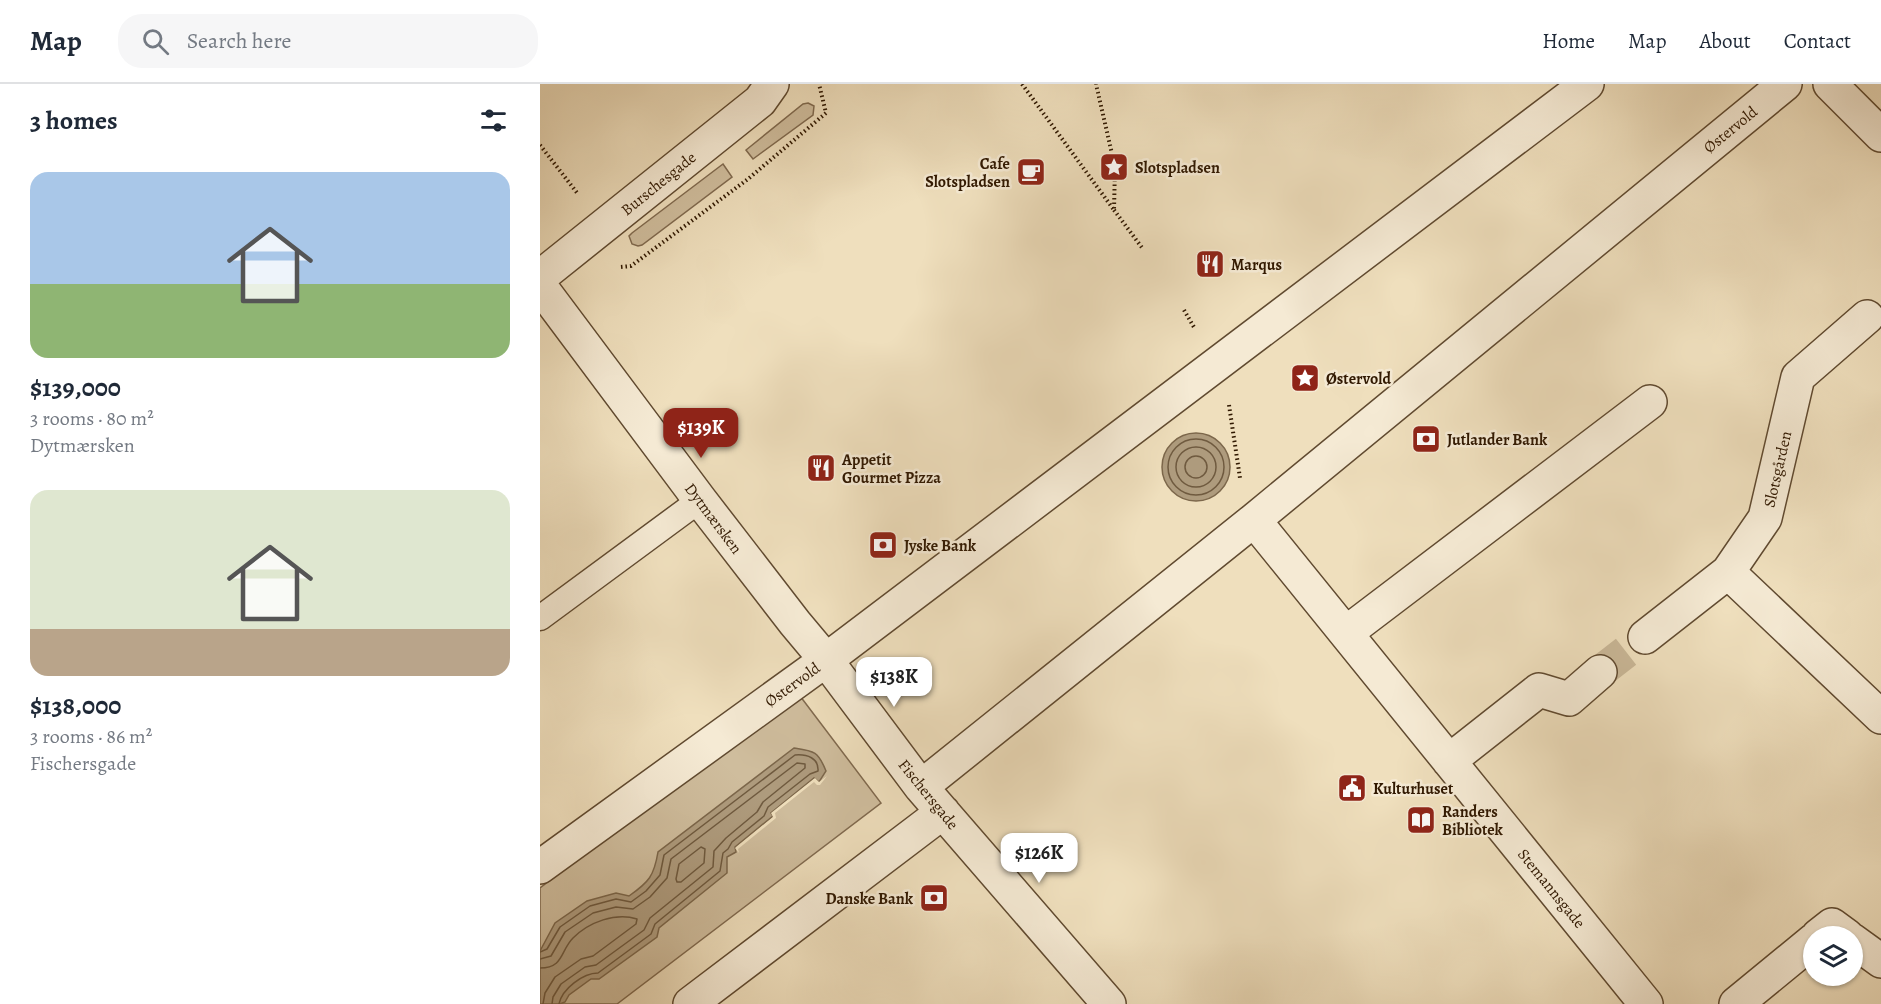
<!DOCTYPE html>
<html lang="en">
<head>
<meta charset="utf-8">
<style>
	body { margin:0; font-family:Alegreya,serif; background:#f6f6f7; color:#1f2937; height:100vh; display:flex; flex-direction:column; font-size:22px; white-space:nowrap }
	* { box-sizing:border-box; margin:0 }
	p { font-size:20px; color:#747a83 }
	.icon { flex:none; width:33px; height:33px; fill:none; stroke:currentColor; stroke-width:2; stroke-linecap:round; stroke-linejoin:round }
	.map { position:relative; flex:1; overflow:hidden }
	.side { display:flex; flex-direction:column; background:#fff; width:540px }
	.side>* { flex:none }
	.fabs { position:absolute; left:1263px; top:842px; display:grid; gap:12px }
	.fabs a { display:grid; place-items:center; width:60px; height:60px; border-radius:50%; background:#fff; box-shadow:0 2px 4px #0004; font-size:30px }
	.price { position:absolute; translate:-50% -51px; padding:0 14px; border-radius:12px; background:#fff; color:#222; font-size:20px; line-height:39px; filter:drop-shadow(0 2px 3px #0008) }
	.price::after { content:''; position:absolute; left:50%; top:36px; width:18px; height:14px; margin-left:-9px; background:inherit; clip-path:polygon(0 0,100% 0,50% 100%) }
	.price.on { background:#8f2418; color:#fff }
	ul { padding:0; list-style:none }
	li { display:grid; align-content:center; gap:12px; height:318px; padding:0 30px }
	li span { display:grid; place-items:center; height:186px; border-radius:18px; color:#555 }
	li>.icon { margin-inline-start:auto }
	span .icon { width:108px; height:108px; fill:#fffc; stroke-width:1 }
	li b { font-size:26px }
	h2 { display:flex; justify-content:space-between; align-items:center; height:72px; padding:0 30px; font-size:26px }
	header { display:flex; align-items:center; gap:36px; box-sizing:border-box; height:84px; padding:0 30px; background:#fff; border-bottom:2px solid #e0e1e3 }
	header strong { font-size:28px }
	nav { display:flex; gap:33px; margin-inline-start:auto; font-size:21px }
	.search { width:420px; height:54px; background:#f6f6f7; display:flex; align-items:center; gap:15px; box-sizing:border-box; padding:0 21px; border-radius:24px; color:#747a83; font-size:22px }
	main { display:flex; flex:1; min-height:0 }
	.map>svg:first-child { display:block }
	.green { fill:#cfbd9d; stroke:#806a4f; stroke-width:1.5 }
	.water { fill:#ae9b7d; stroke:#7c674b; stroke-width:1.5 }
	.pier { fill:#efdfbd }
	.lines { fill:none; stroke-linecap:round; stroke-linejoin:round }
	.shore { stroke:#6f5a3f; stroke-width:1.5 }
	.street-tunnel { stroke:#c9b797; stroke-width:33; stroke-dasharray:33 16; stroke-linecap:butt }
	.lane-casing { stroke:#604a30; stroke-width:27 }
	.street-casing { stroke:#604a30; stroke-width:36 }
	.path { stroke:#301801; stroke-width:4; stroke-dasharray:1.5 3; stroke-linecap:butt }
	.lane { stroke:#f5ead4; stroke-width:24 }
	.street { stroke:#f5ead4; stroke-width:33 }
	.labels { text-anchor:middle; stroke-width:5; stroke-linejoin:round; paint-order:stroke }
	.street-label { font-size:16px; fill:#301801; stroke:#f5ead4 }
	.poi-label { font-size:16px; font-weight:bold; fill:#301801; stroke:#f5ead4; text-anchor:start }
</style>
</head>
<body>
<header>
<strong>Map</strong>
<div class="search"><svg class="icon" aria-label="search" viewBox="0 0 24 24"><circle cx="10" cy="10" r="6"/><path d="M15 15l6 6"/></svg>Search here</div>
<nav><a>Home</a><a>Map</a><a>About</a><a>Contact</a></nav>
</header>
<main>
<section class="side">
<h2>3 homes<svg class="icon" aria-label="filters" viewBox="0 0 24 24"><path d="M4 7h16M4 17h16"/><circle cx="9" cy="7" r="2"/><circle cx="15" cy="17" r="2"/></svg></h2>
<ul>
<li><span style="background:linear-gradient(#a9c7e8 60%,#8fb573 0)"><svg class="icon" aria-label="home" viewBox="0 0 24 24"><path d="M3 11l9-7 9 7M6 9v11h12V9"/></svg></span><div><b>$139,000</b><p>3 rooms · 80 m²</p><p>Dytmærsken</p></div></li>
<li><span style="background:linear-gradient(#dfe7d0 75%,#b9a48a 0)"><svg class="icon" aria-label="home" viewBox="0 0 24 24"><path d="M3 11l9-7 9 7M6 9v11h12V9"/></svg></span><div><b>$138,000</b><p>3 rooms · 86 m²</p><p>Fischersgade</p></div></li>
</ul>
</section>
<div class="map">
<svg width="1341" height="920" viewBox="0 0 1341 920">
	<rect width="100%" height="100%" fill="#efdfbd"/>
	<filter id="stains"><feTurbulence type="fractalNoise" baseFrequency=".00333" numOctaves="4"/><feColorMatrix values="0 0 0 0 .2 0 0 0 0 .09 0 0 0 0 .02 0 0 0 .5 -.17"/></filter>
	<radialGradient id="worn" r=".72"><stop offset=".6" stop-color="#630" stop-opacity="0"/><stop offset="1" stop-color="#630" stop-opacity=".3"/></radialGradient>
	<!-- green -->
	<path class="green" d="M268 19 274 22 273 31 213 75 206 66 263 20Z
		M183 80 192 93 102 161 98 162 92 160 89 152 92 149Z
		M257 608 341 719 77 920H0V804Z"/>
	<!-- water -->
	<path class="water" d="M622 383a34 34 0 1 1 68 0a34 34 0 1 1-68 0Z
		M254 664C274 667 278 667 286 687L279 698 274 694 231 729 233 732 195 763 196 768 187 773V789L119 844 117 853 59 895H51L29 911 25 918 20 920H0V867L15 839 47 817 76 809 89 812C109 798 114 792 118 768Z"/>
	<!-- pier -->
	<path class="pier" d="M287 692 280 701H277L274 698 235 729 236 734 198 765 199 769 195 764 233 733 231 729 275 694 279 698Z"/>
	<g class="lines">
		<!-- shore -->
		<path class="shore" d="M628 383a28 28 0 1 1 56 0a28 28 0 1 1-56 0Z
			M636 383a20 20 0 1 1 40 0a20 20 0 1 1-40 0Z
			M645 383a11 11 0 1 1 22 0a11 11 0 1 1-22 0Z
			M161 763 165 765 164 779 141 798H137L136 795 139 780Z
			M0 868 7 865 20 843 50 822 76 815 91 818 106 807 120 791 124 771 255 671C267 670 279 674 278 687L270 690 228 723 224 732 192 758 188 765 183 769 180 787 115 840 111 850 58 889C43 889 22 905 19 920
			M0 875 11 872 25 848 53 829 76 823 93 825 110 813 127 794 131 775 257 679 265 680V684L223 718 217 728 186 754 174 767 173 783 110 834 104 846 56 881 45 883 21 900 13 913 12 920
			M0 884C24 884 20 867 33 854 49 838 76 828 97 835L96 840 53 872 41 875 15 893 5 909 3 920"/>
		<!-- street-tunnel -->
		<path class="street-tunnel" d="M1060 588 1105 553"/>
		<!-- lane casing -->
		<g class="lane-casing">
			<path id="lane" d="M0 534 160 416"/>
		</g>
		<!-- street casing -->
		<g class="street-casing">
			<path id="street" d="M1290 0 1341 51
				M0 193 220 17 232 0
				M0 202 160 416 255 539 286 576 381 703 569 920
				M714 436 1106 920
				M1188 488 1341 633
				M806 549 1110 318
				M1105 553 1188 488 1225 434 1258 293 1327 233
				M909 677 999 606 1029 615 1060 588
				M381 703 714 436 1245 0
				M0 783 286 576 1047 0
				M1278 852 1292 841 1307 852
				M1312 856 1341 877
				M150 920 403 728
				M1196 920 1274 856"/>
		</g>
		<!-- path -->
		<path class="path" d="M482 0 574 126 575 83 556 0
			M0 61 38 110
			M574 126 603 165
			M81 183 91 182 208 95 286 29 279 0
			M644 226 655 245
			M689 321 700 394"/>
		<!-- lane -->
		<use href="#lane" class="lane"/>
		<!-- street -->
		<use href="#street" class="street"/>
	</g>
	<!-- icons -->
	<defs>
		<g id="sight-square" transform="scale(1.5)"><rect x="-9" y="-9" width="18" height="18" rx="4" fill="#8f2418" stroke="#f5ead4"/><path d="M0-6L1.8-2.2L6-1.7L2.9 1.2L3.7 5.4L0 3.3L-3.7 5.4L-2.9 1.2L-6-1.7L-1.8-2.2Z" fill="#fff"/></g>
		<g id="cafe-square" transform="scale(1.5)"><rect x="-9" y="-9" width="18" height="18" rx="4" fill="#8f2418" stroke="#f5ead4"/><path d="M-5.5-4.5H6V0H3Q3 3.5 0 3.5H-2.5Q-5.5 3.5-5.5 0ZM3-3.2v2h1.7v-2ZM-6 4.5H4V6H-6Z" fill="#fff"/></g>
		<g id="restaurant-square" transform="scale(1.5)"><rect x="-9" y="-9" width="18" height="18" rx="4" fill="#8f2418" stroke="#f5ead4"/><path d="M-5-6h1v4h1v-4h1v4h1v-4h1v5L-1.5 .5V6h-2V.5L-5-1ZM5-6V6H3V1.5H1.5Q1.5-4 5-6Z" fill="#fff"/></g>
		<g id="bank-square" transform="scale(1.5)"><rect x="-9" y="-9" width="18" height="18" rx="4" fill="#8f2418" stroke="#f5ead4"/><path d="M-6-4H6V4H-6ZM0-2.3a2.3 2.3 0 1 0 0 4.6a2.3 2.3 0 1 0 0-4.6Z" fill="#fff"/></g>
		<g id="civic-square" transform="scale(1.5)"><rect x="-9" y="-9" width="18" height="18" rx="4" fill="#8f2418" stroke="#f5ead4"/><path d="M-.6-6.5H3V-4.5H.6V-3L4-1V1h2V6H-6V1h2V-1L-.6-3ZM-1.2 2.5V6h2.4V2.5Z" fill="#fff"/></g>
		<g id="library-square" transform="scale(1.5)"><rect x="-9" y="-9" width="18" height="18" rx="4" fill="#8f2418" stroke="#f5ead4"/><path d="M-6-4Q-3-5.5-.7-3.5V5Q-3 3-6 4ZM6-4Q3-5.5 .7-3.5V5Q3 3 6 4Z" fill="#fff"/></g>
	</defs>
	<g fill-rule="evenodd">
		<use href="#sight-square" x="574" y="83"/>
		<use href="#cafe-square" x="491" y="88"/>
		<use href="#restaurant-square" x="670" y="180"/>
		<use href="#sight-square" x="765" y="294"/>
		<use href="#bank-square" x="886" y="355"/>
		<use href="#restaurant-square" x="281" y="384"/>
		<use href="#bank-square" x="343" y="461"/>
		<use href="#civic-square" x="812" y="704"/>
		<use href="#library-square" x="881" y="736"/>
		<use href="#bank-square" x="394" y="814"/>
	</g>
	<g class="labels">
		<!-- street labels -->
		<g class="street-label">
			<text transform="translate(1190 45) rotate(-39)" y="6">Østervold</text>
			<text transform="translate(118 99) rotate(-39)" y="6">Burschesgade</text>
			<text transform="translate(1237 385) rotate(-77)" y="6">Slotsgården</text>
			<text transform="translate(174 434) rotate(53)" y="6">Dytmærsken</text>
			<text transform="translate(252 600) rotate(-36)" y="6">Østervold</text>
			<text transform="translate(389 710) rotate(51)" y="6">Fischersgade</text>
			<text transform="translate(1012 804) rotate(51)" y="6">Stemannsgade</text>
		</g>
		<!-- poi labels -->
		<g class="poi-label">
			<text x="470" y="85" text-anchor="end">Cafe<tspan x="470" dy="18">Slotspladsen</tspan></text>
			<text x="595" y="89">Slotspladsen</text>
			<text x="691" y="186">Marqus</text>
			<text x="786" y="300">Østervold</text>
			<text x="907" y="361">Jutlander Bank</text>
			<text x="302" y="381">Appetit<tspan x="302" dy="18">Gourmet Pizza</tspan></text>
			<text x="364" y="467">Jyske Bank</text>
			<text x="833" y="710">Kulturhuset</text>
			<text x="902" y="733">Randers<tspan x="902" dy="18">Bibliotek</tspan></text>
			<text x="373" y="820" text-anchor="end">Danske Bank</text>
		</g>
	</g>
	<rect width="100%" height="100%" filter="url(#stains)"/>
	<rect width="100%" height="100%" fill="url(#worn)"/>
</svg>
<div class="fabs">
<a><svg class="icon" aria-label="layers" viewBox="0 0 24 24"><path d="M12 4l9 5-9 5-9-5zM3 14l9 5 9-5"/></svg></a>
</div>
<b class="price on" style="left:161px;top:375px">$139K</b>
<b class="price" style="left:354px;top:624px">$138K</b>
<b class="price" style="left:499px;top:800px">$126K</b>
</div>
</main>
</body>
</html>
